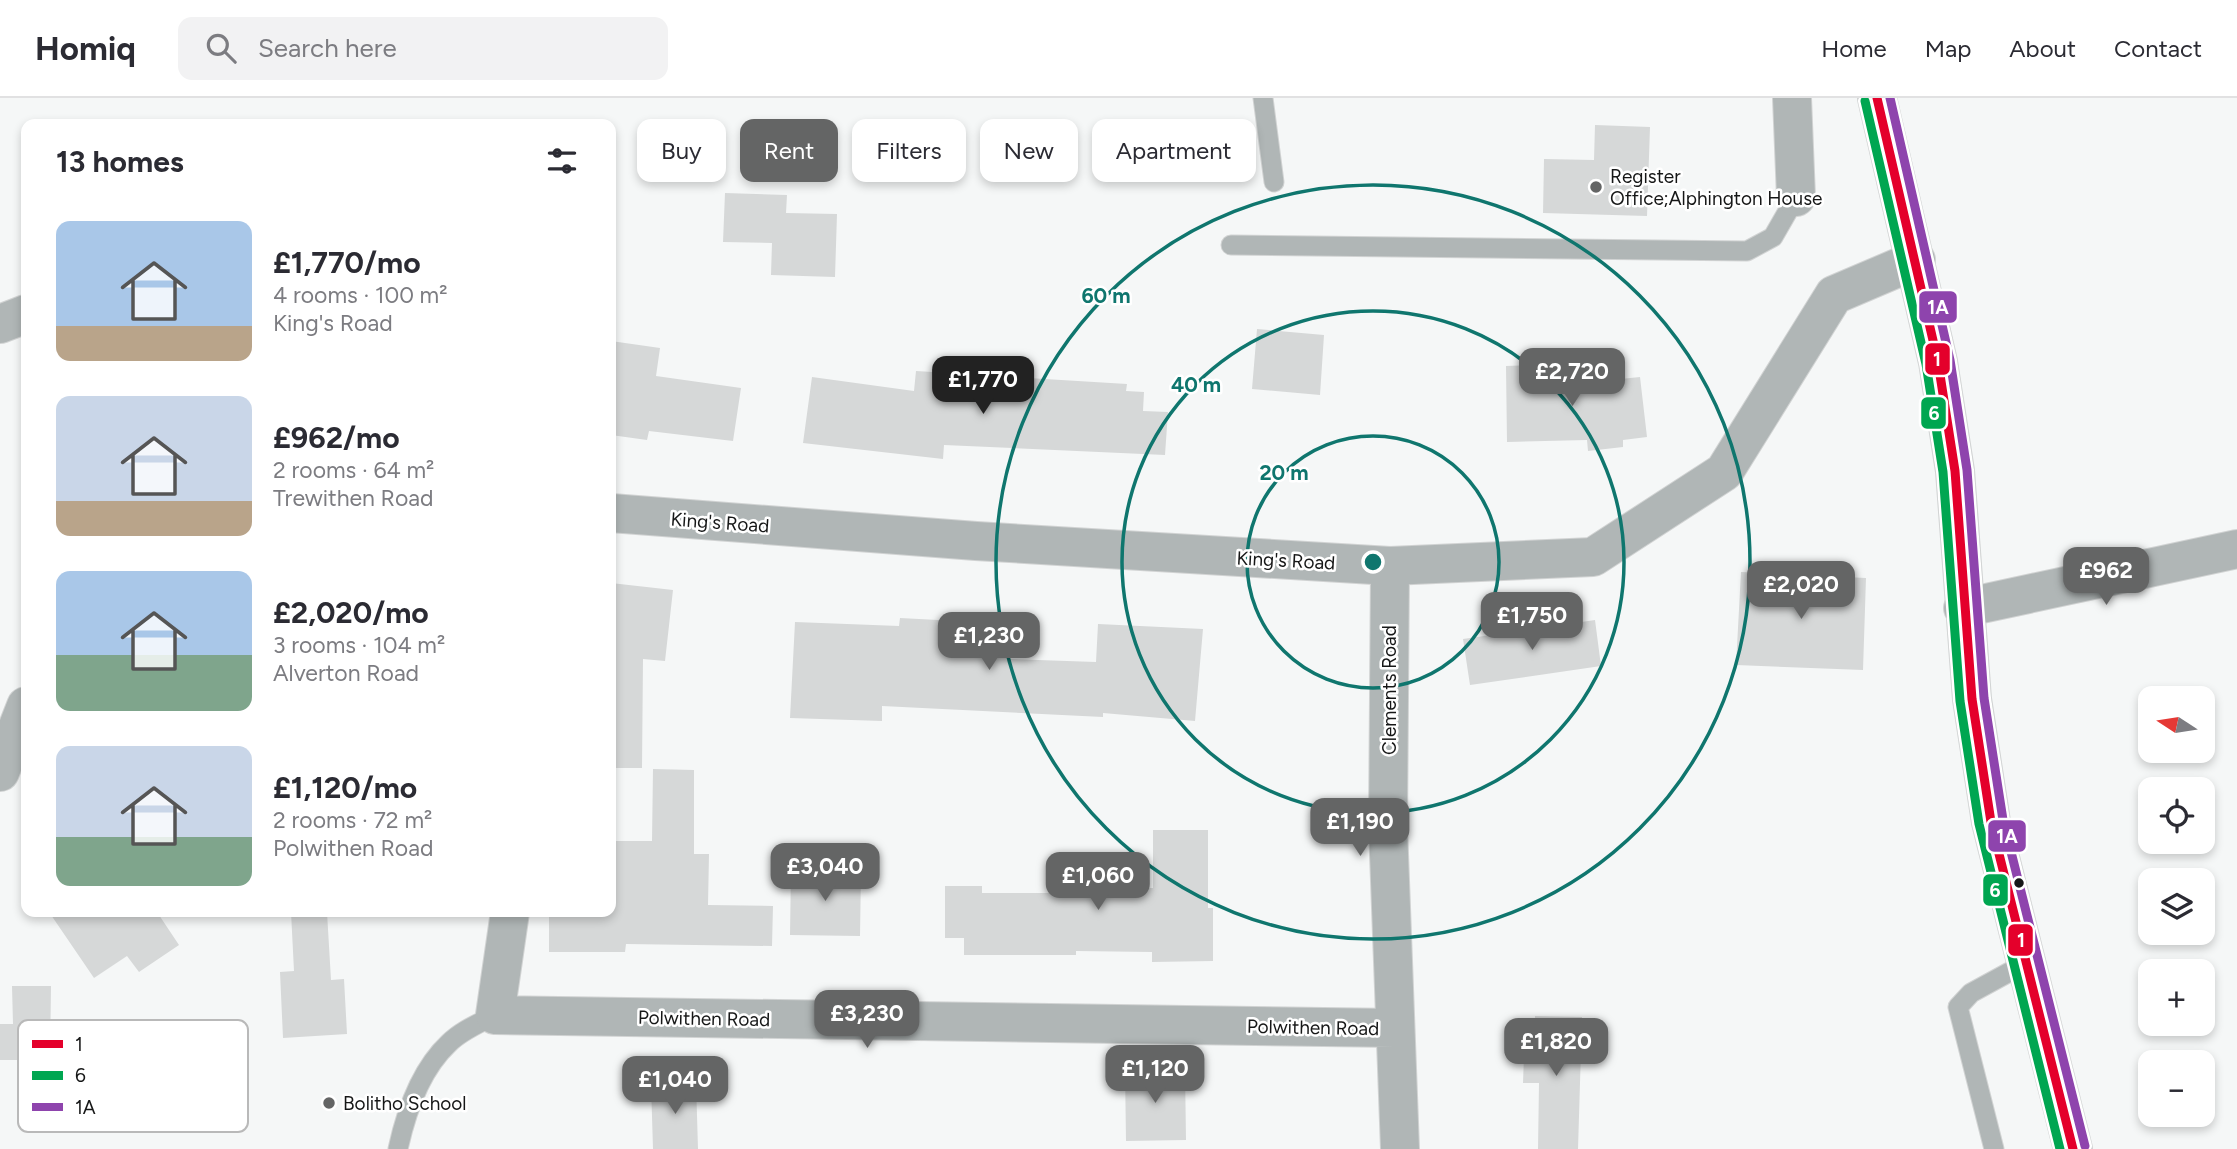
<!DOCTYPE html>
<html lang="en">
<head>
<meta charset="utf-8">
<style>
	body { margin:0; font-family:Figtree,sans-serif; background:#f2f2f3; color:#2b2b33; height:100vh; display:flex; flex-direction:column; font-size:26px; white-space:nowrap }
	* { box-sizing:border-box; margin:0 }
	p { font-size:23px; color:#7c7c81 }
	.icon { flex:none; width:38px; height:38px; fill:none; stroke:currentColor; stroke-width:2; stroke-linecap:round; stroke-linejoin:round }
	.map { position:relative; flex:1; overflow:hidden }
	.panel { position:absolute; left:21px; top:21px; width:595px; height:798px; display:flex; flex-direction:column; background:#fff; border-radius:14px; box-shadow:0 4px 10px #0003 }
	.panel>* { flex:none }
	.hud { position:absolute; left:637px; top:21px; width:665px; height:63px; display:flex; gap:14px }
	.needle { width:46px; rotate:282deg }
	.controls { position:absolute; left:2138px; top:588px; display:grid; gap:14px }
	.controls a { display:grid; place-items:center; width:77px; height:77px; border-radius:14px; background:#fff; box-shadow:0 4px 10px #0003; font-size:35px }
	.price { position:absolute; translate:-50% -60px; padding:0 16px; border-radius:14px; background:#646565; color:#fff; font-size:23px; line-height:46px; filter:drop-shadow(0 2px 4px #0008) }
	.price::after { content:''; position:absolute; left:50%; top:42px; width:21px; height:16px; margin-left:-10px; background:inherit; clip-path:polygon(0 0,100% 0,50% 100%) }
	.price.on { background:#222; color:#fff }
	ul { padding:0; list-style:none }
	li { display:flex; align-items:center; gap:21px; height:175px; padding:0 35px }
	li span { display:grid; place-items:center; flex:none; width:196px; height:140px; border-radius:14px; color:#555 }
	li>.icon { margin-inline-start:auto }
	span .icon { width:84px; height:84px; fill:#fffc; stroke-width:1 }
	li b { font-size:30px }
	h2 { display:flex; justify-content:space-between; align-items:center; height:84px; padding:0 35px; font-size:30px }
	.chip { padding:0 24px; border-radius:14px; background:#fff; box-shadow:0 4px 10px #0003; font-size:24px; line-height:63px }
	.chip.on { background:#646565; color:#fff }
	header { display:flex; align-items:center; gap:42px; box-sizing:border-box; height:98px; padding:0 35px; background:#fff; border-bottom:2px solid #e1e1e2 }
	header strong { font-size:33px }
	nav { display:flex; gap:38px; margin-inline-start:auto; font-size:24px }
	.search { width:490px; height:63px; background:#f2f2f3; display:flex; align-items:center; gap:18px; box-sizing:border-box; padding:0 24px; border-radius:14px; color:#7c7c81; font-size:26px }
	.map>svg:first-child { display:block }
	.building { fill:#d6d8d8 }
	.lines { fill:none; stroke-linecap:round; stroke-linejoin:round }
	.lane-casing { stroke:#d1d3d3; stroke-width:21 }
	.street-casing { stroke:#d1d3d3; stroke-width:40 }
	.secondary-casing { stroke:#d1d3d3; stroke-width:40 }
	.lane { stroke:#b0b6b6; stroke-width:19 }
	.street { stroke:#b0b6b6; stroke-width:38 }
	.secondary { stroke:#afb6b6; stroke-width:38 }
	.bus-1-casing { stroke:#fff; stroke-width:14 }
	.bus-2-casing { stroke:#fff; stroke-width:14 }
	.bus-3-casing { stroke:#fff; stroke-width:14 }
	.bus-1 { stroke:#e4002b; stroke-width:9 }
	.bus-2 { stroke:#00a651; stroke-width:9 }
	.bus-3 { stroke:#8e44ad; stroke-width:9 }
	.ring { fill:none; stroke:#0f766e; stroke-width:3.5 }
	.poi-dot { fill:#646565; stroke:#fff; stroke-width:2.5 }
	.bus-dot { fill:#161717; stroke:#fff; stroke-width:2.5 }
	.labels { text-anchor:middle; stroke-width:5; stroke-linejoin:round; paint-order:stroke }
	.poi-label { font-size:19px; fill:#161717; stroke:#fff; text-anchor:start }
	.street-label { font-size:19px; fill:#161717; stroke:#fff }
	.key { fill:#fff; stroke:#b9b9b9; stroke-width:2 }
	.key-label { font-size:19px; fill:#161717 }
	.centre { fill:#0f766e; stroke:#fff; stroke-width:3.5 }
	.ring-label { font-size:21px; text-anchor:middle; font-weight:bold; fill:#0f766e; stroke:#fff; stroke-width:5; stroke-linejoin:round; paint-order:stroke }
	.line-badge { stroke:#fff; stroke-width:2.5 }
	.badge-label { font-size:19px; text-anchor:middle; font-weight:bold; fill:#fff }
</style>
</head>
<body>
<header>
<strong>Homiq</strong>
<div class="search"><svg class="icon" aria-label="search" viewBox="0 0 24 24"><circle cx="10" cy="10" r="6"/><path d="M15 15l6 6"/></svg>Search here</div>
<nav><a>Home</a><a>Map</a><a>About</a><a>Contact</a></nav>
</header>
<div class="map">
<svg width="2237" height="1051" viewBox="0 0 2237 1051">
	<rect width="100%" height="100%" fill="#f5f7f7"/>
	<!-- building -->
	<path class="building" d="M1595 27 1650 29 1647 118 1543 115 1544 61 1594 62Z
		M725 95 787 97 786 115 837 116 835 179 771 177 772 145 723 144Z
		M1257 231 1324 237 1320 297 1252 291Z
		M611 243 660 250 656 278 741 290 733 343 649 333 647 342 611 337Z
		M1561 266 1562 287 1640 279 1647 339 1623 342V349L1588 353 1587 342 1507 344 1506 268Z
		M916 273 1127 286 1126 293 1144 294 1143 313 1168 314 1165 357 944 347 943 361 803 345 812 279 914 293Z
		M1741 474 1866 480 1863 572 1736 567Z
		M611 485 673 492 665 563 643 561 642 670H611Z
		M900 520 1014 526 1009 561 1096 564 1098 526 1203 531 1195 623 1103 615V619L882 608V623L790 620 795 524 899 528Z
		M1595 522 1601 568 1470 587 1463 541Z
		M653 671 694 672V756H709L708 807 773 808 772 848 626 846 625 854H549V814H611V743H652Z
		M1153 732H1208V810H1213V863L1152 864V854L1076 853V857H964V840H945V788H982V795H1061V789L1153 790Z
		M791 771 861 773 860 838 790 837Z
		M49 814H157L179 847 139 874 127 858 94 880Z
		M291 814H327L331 882 344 881 347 936 283 940 280 874 294 873Z
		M12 888H51L50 962H0V926H13Z
		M1535 918 1582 919 1578 1051H1538L1539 985H1523L1525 930H1535Z
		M1125 972H1185L1186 1042 1126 1043Z
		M696 984 698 1051H653L651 986Z"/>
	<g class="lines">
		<!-- lane casing -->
		<g class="lane-casing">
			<path id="lane" d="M1263 0 1274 84
				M1231 147 1747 153 1773 139 1796 99
				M398 1051C406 1014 420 972 449 945 462 932 480 925 495 917
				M1994 1051 1958 909 1971 895 2026 865"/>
		</g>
		<!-- street casing -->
		<g class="street-casing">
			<path id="street" d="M1792 0 1796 99
				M0 226 26 216
				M611 415 976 443 1390 468 1593 459 1724 374 1834 197 1916 162
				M1390 468 1388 729 1400 1051
				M1963 510 2237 451
				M0 674 26 608
				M510 814 495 917 1395 930"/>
		</g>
		<!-- secondary casing -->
		<g class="secondary-casing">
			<path id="secondary" d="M1877 0 1938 264 1955 373 1972 601 1991 724 2073 1051"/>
		</g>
		<!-- lane -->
		<use href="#lane" class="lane"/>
		<!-- street -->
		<use href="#street" class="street"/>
		<!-- secondary -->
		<use href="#secondary" class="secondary"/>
		<!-- bus-1 casing -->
		<g class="bus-1-casing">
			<path id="bus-1" d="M1877 0 1938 264 1955 373 1972 601 1991 724 2073 1051"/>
		</g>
		<!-- bus-2 casing -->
		<g class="bus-2-casing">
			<path id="bus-2" d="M1865 3 1926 266 1943 374 1960 603 1979 726 2060 1051"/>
		</g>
		<!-- bus-3 casing -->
		<g class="bus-3-casing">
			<path id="bus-3" d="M1890 0 1950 262 1967 372 1984 600 2003 722 2085 1048"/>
		</g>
		<!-- bus-1 -->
		<use href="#bus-1" class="bus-1"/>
		<!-- bus-2 -->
		<use href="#bus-2" class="bus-2"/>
		<!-- bus-3 -->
		<use href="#bus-3" class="bus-3"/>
	</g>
	<!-- distance rings -->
	<g class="ring">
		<circle cx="1373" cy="464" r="126"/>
		<circle cx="1373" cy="464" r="251"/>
		<circle cx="1373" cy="464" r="377"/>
	</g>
	<!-- markers -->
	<g class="poi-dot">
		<circle cx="1596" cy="89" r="7"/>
		<circle cx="329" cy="1005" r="7"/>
	</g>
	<circle class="bus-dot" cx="2019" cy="785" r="6"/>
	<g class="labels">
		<!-- poi labels -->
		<g class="poi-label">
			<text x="1610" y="85">Register<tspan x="1610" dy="22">Office;Alphington House</tspan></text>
			<text x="343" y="1012">Bolitho School</text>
		</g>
		<!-- street labels -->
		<g class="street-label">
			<text transform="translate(720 424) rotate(4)" y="7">King's Road</text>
			<text transform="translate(1286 462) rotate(3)" y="7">King's Road</text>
			<text transform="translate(1389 592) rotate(-90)" y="7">Clements Road</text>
			<text transform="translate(704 920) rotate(1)" y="7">Polwithen Road</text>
			<text transform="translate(1313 929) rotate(1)" y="7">Polwithen Road</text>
		</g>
	</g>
	<!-- legend -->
	<rect x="18" y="922" width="230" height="112" rx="10" class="key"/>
	<rect x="32" y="942" width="31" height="8" fill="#e4002b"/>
	<rect x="32" y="973" width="31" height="9" fill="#00a651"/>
	<rect x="32" y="1005" width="31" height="8" fill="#8e44ad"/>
	<g class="key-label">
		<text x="75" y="953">1</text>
		<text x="75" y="984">6</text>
		<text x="75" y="1016">1A</text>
	</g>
	<circle cx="1373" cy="464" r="10" class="centre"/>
	<g class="ring-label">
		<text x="1106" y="205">60 m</text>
		<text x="1196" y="294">40 m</text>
		<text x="1284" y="382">20 m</text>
	</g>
	<g class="line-badge">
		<rect x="1918" y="192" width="40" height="34" rx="7" fill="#8e44ad"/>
		<rect x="1924" y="244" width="27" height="34" rx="7" fill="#e4002b"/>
		<rect x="1920" y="298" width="27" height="34" rx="7" fill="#00a651"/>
		<rect x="1987" y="721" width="40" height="34" rx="7" fill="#8e44ad"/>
		<rect x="1982" y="775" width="27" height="34" rx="7" fill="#00a651"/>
		<rect x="2007" y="825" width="27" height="34" rx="7" fill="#e4002b"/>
	</g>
	<g class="badge-label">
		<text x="1938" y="216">1A</text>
		<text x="1937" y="268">1</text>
		<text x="1934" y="322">6</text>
		<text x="2007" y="745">1A</text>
		<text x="1995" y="799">6</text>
		<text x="2021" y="849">1</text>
	</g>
</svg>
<div class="controls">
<a><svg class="needle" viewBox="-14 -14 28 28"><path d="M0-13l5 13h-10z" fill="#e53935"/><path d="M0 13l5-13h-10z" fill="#7c7c81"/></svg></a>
<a><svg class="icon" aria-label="locate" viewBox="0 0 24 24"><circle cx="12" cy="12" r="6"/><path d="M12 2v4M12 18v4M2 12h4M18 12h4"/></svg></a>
<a><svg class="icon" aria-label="layers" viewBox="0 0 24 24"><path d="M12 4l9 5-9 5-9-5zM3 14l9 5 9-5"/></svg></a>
<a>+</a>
<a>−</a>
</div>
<b class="price" style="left:1572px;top:310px">£2,720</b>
<b class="price on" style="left:983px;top:318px">£1,770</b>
<b class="price" style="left:2106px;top:509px">£962</b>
<b class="price" style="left:1801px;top:523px">£2,020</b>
<b class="price" style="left:1532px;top:554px">£1,750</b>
<b class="price" style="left:989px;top:574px">£1,230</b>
<b class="price" style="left:1360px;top:760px">£1,190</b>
<b class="price" style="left:825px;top:805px">£3,040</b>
<b class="price" style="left:1098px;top:814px">£1,060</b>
<b class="price" style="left:867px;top:952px">£3,230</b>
<b class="price" style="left:1556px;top:980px">£1,820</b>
<b class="price" style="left:1155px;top:1007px">£1,120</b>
<b class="price" style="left:675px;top:1018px">£1,040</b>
<div class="hud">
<a class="chip">Buy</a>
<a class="chip on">Rent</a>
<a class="chip">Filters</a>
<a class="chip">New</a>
<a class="chip">Apartment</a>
</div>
<section class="panel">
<h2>13 homes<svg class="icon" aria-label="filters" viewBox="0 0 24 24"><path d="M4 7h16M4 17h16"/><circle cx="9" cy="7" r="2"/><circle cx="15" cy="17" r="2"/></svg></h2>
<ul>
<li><span style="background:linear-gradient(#a9c7e8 75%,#b9a48a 0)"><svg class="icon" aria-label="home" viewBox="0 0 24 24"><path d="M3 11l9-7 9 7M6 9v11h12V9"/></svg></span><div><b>£1,770/mo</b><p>4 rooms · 100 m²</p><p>King's Road</p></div></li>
<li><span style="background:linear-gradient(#c9d6e8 75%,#b9a48a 0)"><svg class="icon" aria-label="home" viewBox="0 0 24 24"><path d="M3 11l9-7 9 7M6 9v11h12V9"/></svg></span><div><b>£962/mo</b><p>2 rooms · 64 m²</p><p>Trewithen Road</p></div></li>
<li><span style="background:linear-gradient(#a9c7e8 60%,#7fa58c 0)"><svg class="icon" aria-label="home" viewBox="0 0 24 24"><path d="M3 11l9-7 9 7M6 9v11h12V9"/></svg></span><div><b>£2,020/mo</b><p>3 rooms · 104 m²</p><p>Alverton Road</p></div></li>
<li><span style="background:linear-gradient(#c9d6e8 65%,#7fa58c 0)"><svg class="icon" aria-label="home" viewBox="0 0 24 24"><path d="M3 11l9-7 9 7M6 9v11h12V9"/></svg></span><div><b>£1,120/mo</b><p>2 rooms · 72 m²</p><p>Polwithen Road</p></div></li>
</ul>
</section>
</div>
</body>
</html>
